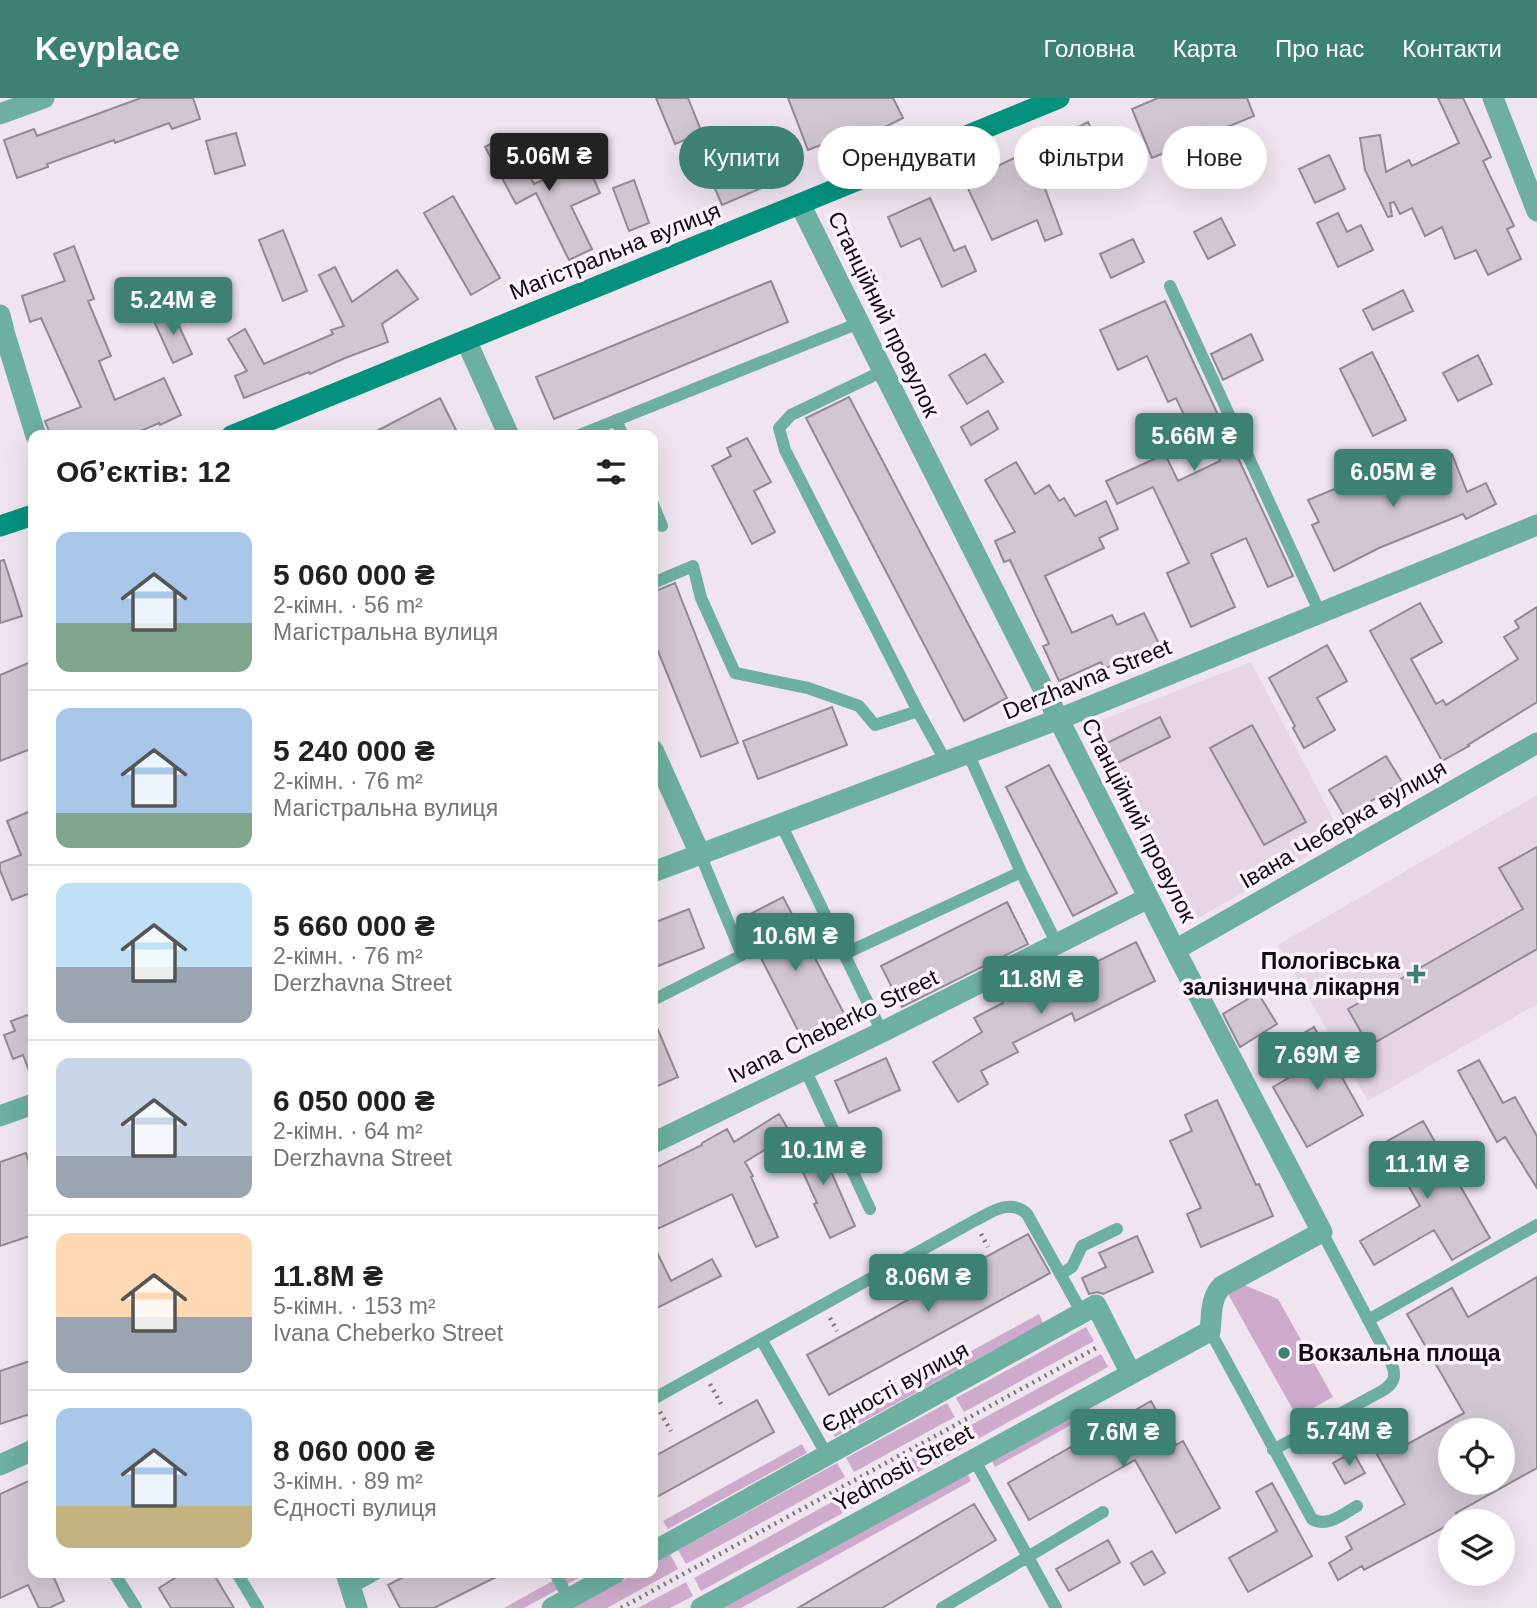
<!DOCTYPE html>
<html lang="uk">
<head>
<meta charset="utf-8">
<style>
	body { margin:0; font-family:Helvetica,sans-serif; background:#f2f2f2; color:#202124; height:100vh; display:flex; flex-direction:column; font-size:26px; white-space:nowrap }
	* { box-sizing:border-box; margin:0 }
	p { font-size:23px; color:#757577 }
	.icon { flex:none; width:38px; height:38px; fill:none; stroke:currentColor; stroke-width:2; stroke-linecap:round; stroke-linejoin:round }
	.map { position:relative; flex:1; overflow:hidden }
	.sheet { position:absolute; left:28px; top:332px; width:630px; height:1148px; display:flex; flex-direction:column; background:#fff; border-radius:14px; box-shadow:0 7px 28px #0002 }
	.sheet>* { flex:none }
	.top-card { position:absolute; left:679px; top:28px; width:665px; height:63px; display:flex; gap:14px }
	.fabs { position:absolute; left:1438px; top:1320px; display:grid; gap:14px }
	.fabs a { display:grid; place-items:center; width:77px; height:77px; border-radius:50%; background:#fff; box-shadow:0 7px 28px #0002; font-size:35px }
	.price { position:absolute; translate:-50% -60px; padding:0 16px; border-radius:7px; background:#3d8173; color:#fff; font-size:23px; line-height:46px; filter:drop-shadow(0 2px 4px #0008) }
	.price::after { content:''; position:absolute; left:50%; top:42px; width:21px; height:16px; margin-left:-10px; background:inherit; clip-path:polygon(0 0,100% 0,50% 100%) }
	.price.selected { background:#222; color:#fff }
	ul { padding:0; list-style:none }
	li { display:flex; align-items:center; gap:21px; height:175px; padding:0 28px }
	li+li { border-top:2px solid #e0e0e0 }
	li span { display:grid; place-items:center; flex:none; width:196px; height:140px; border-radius:14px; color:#555 }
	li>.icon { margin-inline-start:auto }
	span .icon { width:84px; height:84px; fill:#fffc; stroke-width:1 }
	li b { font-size:30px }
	h2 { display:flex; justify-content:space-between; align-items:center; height:84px; padding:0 28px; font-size:30px }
	.chip { padding:0 24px; border-radius:32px; background:#fff; box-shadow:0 7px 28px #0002; font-size:24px; line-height:63px }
	.chip.selected { background:#3d8173; color:#fff }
	header { display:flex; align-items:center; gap:42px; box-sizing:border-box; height:98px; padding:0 35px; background:#3d8173; color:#fff }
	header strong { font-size:33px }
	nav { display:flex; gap:38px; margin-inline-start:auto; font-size:24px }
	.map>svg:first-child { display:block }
	.built { fill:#e6d5e5 }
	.green { fill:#ceabcd }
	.building { fill:#d2c7d1; stroke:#938992; stroke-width:2; fill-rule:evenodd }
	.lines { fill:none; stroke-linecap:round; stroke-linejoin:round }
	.path { stroke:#7c757c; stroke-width:4.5; stroke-dasharray:2 5; stroke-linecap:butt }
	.service { stroke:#6dafa1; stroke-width:12 }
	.minor { stroke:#6dafa1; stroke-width:21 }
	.secondary { stroke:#04927e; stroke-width:21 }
	.poi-dot { fill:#3d8173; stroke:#fdf2fc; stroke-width:2.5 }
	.labels { text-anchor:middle; stroke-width:7; stroke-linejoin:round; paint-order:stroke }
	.street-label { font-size:23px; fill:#100d10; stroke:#fdf2fc }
	.poi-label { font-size:23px; font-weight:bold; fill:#100d10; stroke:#fdf2fc; text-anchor:end }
</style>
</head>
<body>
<header>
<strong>Keyplace</strong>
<nav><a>Головна</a><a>Карта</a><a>Про нас</a><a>Контакти</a></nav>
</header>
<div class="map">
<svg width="1537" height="1510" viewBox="0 0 1537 1510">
	<rect width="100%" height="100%" fill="#efe4ef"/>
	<!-- built -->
	<path class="built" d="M1251 564 1342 738 1186 827 1086 628Z
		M1537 697V906L1368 1003 1278 847Z"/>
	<!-- green -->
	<path class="green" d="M1244 1187 1278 1201 1333 1299 1297 1319 1228 1196Z
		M1039 1216 1043 1225 835 1339 830 1330Z
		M1086 1229 1094 1243 964 1314 956 1300Z
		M1101 1256 1108 1269 978 1341 971 1327Z
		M947 1305 955 1319 854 1374 846 1360Z
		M1084 1309 1089 1317 995 1369 991 1361Z
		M962 1333 970 1346 869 1401 862 1388Z
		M802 1346 807 1355 668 1431 663 1423Z
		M837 1365 845 1379 686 1466 678 1452Z
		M967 1374 971 1383 741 1510H722Z
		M852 1393 859 1406 701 1493 694 1480Z
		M670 1456 678 1471 607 1510H573L636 1475H653V1466Z
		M567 1475H588L524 1510H504Z
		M686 1484 693 1498 670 1510H638Z"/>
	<!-- building -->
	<path class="building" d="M141 0H193L200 21 172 31 169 25 115 45 114 42 47 66 48 69 17 80 4 42 34 31 37 38Z
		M656 0H688L702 35 675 46Z
		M788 0H893L903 20 881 31 857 46 850 36 808 52Z
		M1158 0H1247L1254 18 1152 60 1132 11Z
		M1438 0H1463L1491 59 1483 63 1514 128 1507 131 1521 161 1488 177 1476 152 1455 161 1442 129 1425 138 1412 110 1400 116 1394 104 1390 105 1392 118 1388 119 1365 72 1360 40 1380 37 1386 74 1409 62 1412 68 1459 45Z
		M1088 24 1101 53 1041 80 1062 136 1045 143 1037 122 992 142 965 84Z
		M236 35 245 67 215 76 206 43Z
		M507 37 534 86 586 63 600 95 571 108 592 151 569 162 536 95 516 106 485 49Z
		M745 45 764 89 722 107 703 63Z
		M1329 57 1345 91 1315 105 1299 71Z
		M634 82 649 125 629 133 613 90Z
		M453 98 500 180 471 197 424 115Z
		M930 100 954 153 965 148 976 173 942 189 920 140 901 149 888 119Z
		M1338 115 1347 134 1361 127 1373 152 1338 169 1317 125Z
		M1221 120 1235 147 1208 161 1194 134Z
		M283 132 307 193 283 203 259 142Z
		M1133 141 1144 164 1111 180 1100 156Z
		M74 148 94 201 88 203 111 258 99 263 115 302 164 280 181 317 160 327 159 325 129 338H51L45 323 81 309 41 220 30 224 22 198 65 183 54 156Z
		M335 169 352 204 397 172 418 201 382 226 388 244 345 260 310 276 309 274 244 300 235 278 247 273 228 241 245 231 264 266 333 236 331 232 344 228 319 177Z
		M771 183 788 224 554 321 536 279Z
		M1403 192 1413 213 1373 232 1363 212Z
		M1165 203 1293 478 1268 489 1246 440 1211 456 1235 509 1191 529 1167 475 1189 465 1153 389 1117 406 1106 383 1165 356 1178 383 1220 363 1205 330 1193 336 1176 300 1168 304 1147 258 1118 272 1100 232Z
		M172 213 192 256 173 265 153 221Z
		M1251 236 1263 262 1223 282 1211 256Z
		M1372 254 1406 322 1373 338 1340 271Z
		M985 256 1003 284 967 306 949 277Z
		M1478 257 1492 286 1458 303 1443 275Z
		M849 299 1007 600 964 623 806 320Z
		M440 300 459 338H367Z
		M988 313 998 331 971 347 961 329Z
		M747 340 771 384 754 393 775 434 752 446 712 368 731 358 727 350Z
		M1452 356 1467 394 1486 385 1496 406 1466 421 1463 416 1379 450 1334 473 1312 427 1319 424 1308 402 1356 382 1361 392 1431 360 1432 364Z
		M1016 364 1035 396 1049 387 1059 403 1064 400 1075 418 1106 403 1118 431 1099 440 1104 450 1045 478 1072 535 1112 517 1117 527 1144 515 1159 546 1104 571 1101 564 1059 583 1043 548 1049 546 1010 462 1004 464 995 443 1015 434 985 382Z
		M4 462 22 518 0 525V463Z
		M675 485 738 645 701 659 653 541V494Z
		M1420 505 1442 544 1411 561 1436 606 1443 602 1446 607 1518 561 1504 539 1519 530 1515 523 1537 509V604L1468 647 1469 648 1442 663 1370 533Z
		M1327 547 1347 583 1317 600 1335 632 1304 650 1293 630 1295 628 1269 580Z
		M33 563V650L0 663V577Z
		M832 609 847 647 758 681 743 643Z
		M1160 619 1170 639 1117 665 1107 645Z
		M1252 627 1306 724 1264 747 1210 650Z
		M1386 658 1402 684 1345 719 1329 692Z
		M1049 667 1117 795 1073 818 1006 689Z
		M33 712V794L12 802 0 772V765L21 757 7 723Z
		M1537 749V851L1369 948 1348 911 1523 811 1499 770Z
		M783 799 850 927 807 950 741 821Z
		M1007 804 1028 846 902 909 881 868Z
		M689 811 704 850 653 870V825Z
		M1136 844 1155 883 1075 923 1072 915 1013 945 1018 954 981 973 988 986 958 1004 933 964 982 934 974 920 1003 905 1002 903 1027 890 1030 897Z
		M1258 895 1277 926 1240 949 1223 916Z
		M33 915V977L31 978 23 957 13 961 4 937 15 933 11 923Z
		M653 920 678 979 653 990Z
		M1314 929 1363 1017 1307 1049 1273 989 1304 971 1289 944Z
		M886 960 900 992 849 1015 835 983Z
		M1479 962 1503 1005 1515 999 1537 1038V1090L1505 1039 1497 1044 1458 973Z
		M1217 1002 1256 1087 1259 1086 1273 1118 1201 1149 1187 1116 1201 1110 1170 1043 1192 1033 1185 1017Z
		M779 1016 791 1036 745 1064 753 1078 751 1079 778 1139 756 1149 732 1096 653 1133V1071L702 1047V1045L727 1031 734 1044Z
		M1423 1023 1490 1140 1452 1162 1434 1132 1374 1167 1360 1143 1420 1108 1384 1045Z
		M815 1037 855 1128 830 1140 814 1106 817 1105 791 1048Z
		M26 1055 33 1077V1137L0 1148V1064Z
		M1028 1136 1050 1175 829 1297 807 1257Z
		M1137 1138 1153 1174 1103 1196 1097 1194 1089 1196 1082 1180 1106 1169 1099 1155Z
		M653 1146 671 1183 712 1161 721 1178 653 1212Z
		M1537 1179V1370L1456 1415 1459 1421 1451 1423V1425L1443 1430 1364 1472 1362 1468 1338 1482 1329 1465 1352 1451 1346 1439 1405 1406 1374 1351 1399 1336 1406 1347 1464 1315 1407 1216 1452 1190 1468 1219ZM1451 1332H1503V1384H1451Z
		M33 1262V1315L0 1326V1273Z
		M757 1302 774 1334 653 1401V1359Z
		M1151 1303 1176 1347 1183 1343 1220 1410 1176 1435 1135 1362 1029 1422 1008 1385Z
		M1353 1354 1365 1375 1345 1386 1333 1365Z
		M33 1381V1475H52L64 1503 49 1510H39L28 1487 0 1500V1396Z
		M1272 1385 1312 1458 1248 1494 1229 1460 1277 1433 1256 1394Z
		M974 1406 996 1442 882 1510H798Z
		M1108 1442 1120 1464 1069 1493 1056 1471Z
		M1152 1453 1165 1475 1144 1487 1131 1465Z
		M183 1475H213L234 1510H171L159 1490Z
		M411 1475H504L434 1510H400L388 1487Z"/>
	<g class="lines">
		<!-- path -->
		<path class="path" d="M981 1136 988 1149
			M933 1163 940 1176
			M883 1191 890 1203
			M830 1220 837 1233
			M710 1286 721 1306
			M660 1314 671 1333
			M621 1510 1096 1250"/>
		<!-- service -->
		<path class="service" d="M1170 188 1320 515
			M883 273 791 317 779 330 785 352 918 613 946 664
			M616 322 623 338
			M577 338 859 225
			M653 406 662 428
			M653 485 693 468 701 500 735 575 808 590 859 608 875 627 918 613
			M781 726 882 934
			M1021 774 1057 846
			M844 856 1021 774 968 655
			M653 902 742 857 700 756
			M805 971 870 1111
			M1061 1176 1072 1169 1082 1148 1117 1131
			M1368 1222 1537 1127
			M1210 1233 1312 1421C1327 1430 1343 1416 1357 1408
			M761 1241 827 1357
			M653 1301 974 1123C992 1114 1010 1100 1027 1116L1082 1215
			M1273 1352 1382 1293C1393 1286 1397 1280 1392 1267L1322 1134
			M974 1361 1056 1510
			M114 1475 136 1510
			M237 1475 258 1510
			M555 1475 569 1501
			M351 1490 378 1475
			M942 1510 1103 1414"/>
		<!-- minor -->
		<path class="minor" d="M1493 0 1537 113
			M0 16 44 0
			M0 217 5 237 36 338
			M466 242 509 338
			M653 652 700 756
			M653 774 1059 621 1537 427
			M1175 852 1537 645
			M0 1018 33 1006
			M653 1045 882 934 1148 800
			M0 1367 33 1352
			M653 1454 1096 1207 1131 1276
			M346 1475 357 1510
			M552 1510 615 1475
			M701 1510 1210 1233C1212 1217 1210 1200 1222 1188L1322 1134 1175 852 883 273 800 106"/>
		<!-- secondary -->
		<path class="secondary" d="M231 338 1059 0
			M0 428 33 417"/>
	</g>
	<!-- markers -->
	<g class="poi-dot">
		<path d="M1412.5 865.5h7v7h7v7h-7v7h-7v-7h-7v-7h7z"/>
		<circle cx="1284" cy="1255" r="7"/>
	</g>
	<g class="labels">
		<!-- street labels -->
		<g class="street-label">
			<text transform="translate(615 153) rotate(-22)" y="8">Магістральна вулиця</text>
			<text transform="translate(884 216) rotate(64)" y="8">Станційний провулок</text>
			<text transform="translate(1087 581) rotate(-22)" y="8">Derzhavna Street</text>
			<text transform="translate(1139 722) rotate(63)" y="8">Станційний провулок</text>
			<text transform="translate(1343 726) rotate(-30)" y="8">Івана Чеберка вулиця</text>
			<text transform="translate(833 928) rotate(-26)" y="8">Ivana Cheberko Street</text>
			<text transform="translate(895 1289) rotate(-29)" y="8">Єдності вулиця</text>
			<text transform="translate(903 1370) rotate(-29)" y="8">Yednosti Street</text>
		</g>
		<!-- poi labels -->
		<g class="poi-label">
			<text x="1400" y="871">Пологівська<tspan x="1400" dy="26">залізнична лікарня</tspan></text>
			<text x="1298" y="1263" text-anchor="start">Вокзальна площа</text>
		</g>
	</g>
</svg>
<div class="fabs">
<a><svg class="icon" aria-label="locate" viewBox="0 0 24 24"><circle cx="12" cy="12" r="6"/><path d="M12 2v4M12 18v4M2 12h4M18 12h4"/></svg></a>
<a><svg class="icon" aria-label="layers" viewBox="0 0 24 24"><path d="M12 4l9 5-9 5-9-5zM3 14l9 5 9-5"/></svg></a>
</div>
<b class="price selected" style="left:549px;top:95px">5.06M ₴</b>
<b class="price" style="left:173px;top:239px">5.24M ₴</b>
<b class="price" style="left:1194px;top:375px">5.66M ₴</b>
<b class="price" style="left:1393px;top:411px">6.05M ₴</b>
<b class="price" style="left:795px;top:875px">10.6M ₴</b>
<b class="price" style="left:1041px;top:918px">11.8M ₴</b>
<b class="price" style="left:1317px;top:994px">7.69M ₴</b>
<b class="price" style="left:823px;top:1089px">10.1M ₴</b>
<b class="price" style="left:1427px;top:1103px">11.1M ₴</b>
<b class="price" style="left:928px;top:1216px">8.06M ₴</b>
<b class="price" style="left:1349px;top:1370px">5.74M ₴</b>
<b class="price" style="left:1123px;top:1371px">7.6M ₴</b>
<div class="top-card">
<a class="chip selected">Купити</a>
<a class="chip">Орендувати</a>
<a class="chip">Фільтри</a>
<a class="chip">Нове</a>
</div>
<section class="sheet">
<h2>Об’єктів: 12<svg class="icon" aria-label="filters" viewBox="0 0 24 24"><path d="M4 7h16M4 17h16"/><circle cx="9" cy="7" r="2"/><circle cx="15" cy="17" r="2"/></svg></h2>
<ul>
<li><span style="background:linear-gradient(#a9c7e8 65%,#7fa58c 0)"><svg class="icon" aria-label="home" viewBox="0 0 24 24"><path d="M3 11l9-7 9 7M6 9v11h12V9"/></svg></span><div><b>5 060 000 ₴</b><p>2-кімн. · 56 m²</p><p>Магістральна вулиця</p></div></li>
<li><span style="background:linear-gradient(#a9c7e8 75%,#7fa58c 0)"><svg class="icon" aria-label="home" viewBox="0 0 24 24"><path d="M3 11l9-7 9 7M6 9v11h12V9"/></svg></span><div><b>5 240 000 ₴</b><p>2-кімн. · 76 m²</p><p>Магістральна вулиця</p></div></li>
<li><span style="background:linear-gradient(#bfe0f5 60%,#9aa5b1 0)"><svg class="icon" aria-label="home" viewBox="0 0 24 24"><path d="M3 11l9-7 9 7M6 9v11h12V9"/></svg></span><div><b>5 660 000 ₴</b><p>2-кімн. · 76 m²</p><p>Derzhavna Street</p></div></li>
<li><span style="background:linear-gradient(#c9d6e8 70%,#9aa5b1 0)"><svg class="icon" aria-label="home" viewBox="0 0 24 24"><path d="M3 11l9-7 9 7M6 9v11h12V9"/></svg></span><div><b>6 050 000 ₴</b><p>2-кімн. · 64 m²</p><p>Derzhavna Street</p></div></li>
<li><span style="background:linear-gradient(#ffd9b3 60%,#9aa5b1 0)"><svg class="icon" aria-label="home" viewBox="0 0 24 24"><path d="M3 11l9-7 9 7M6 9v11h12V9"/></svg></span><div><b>11.8M ₴</b><p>5-кімн. · 153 m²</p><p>Ivana Cheberko Street</p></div></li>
<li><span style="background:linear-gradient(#a9c7e8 70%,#c2b280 0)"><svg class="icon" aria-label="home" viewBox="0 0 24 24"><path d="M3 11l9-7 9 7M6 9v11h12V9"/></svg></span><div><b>8 060 000 ₴</b><p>3-кімн. · 89 m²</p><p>Єдності вулиця</p></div></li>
</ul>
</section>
</div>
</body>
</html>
